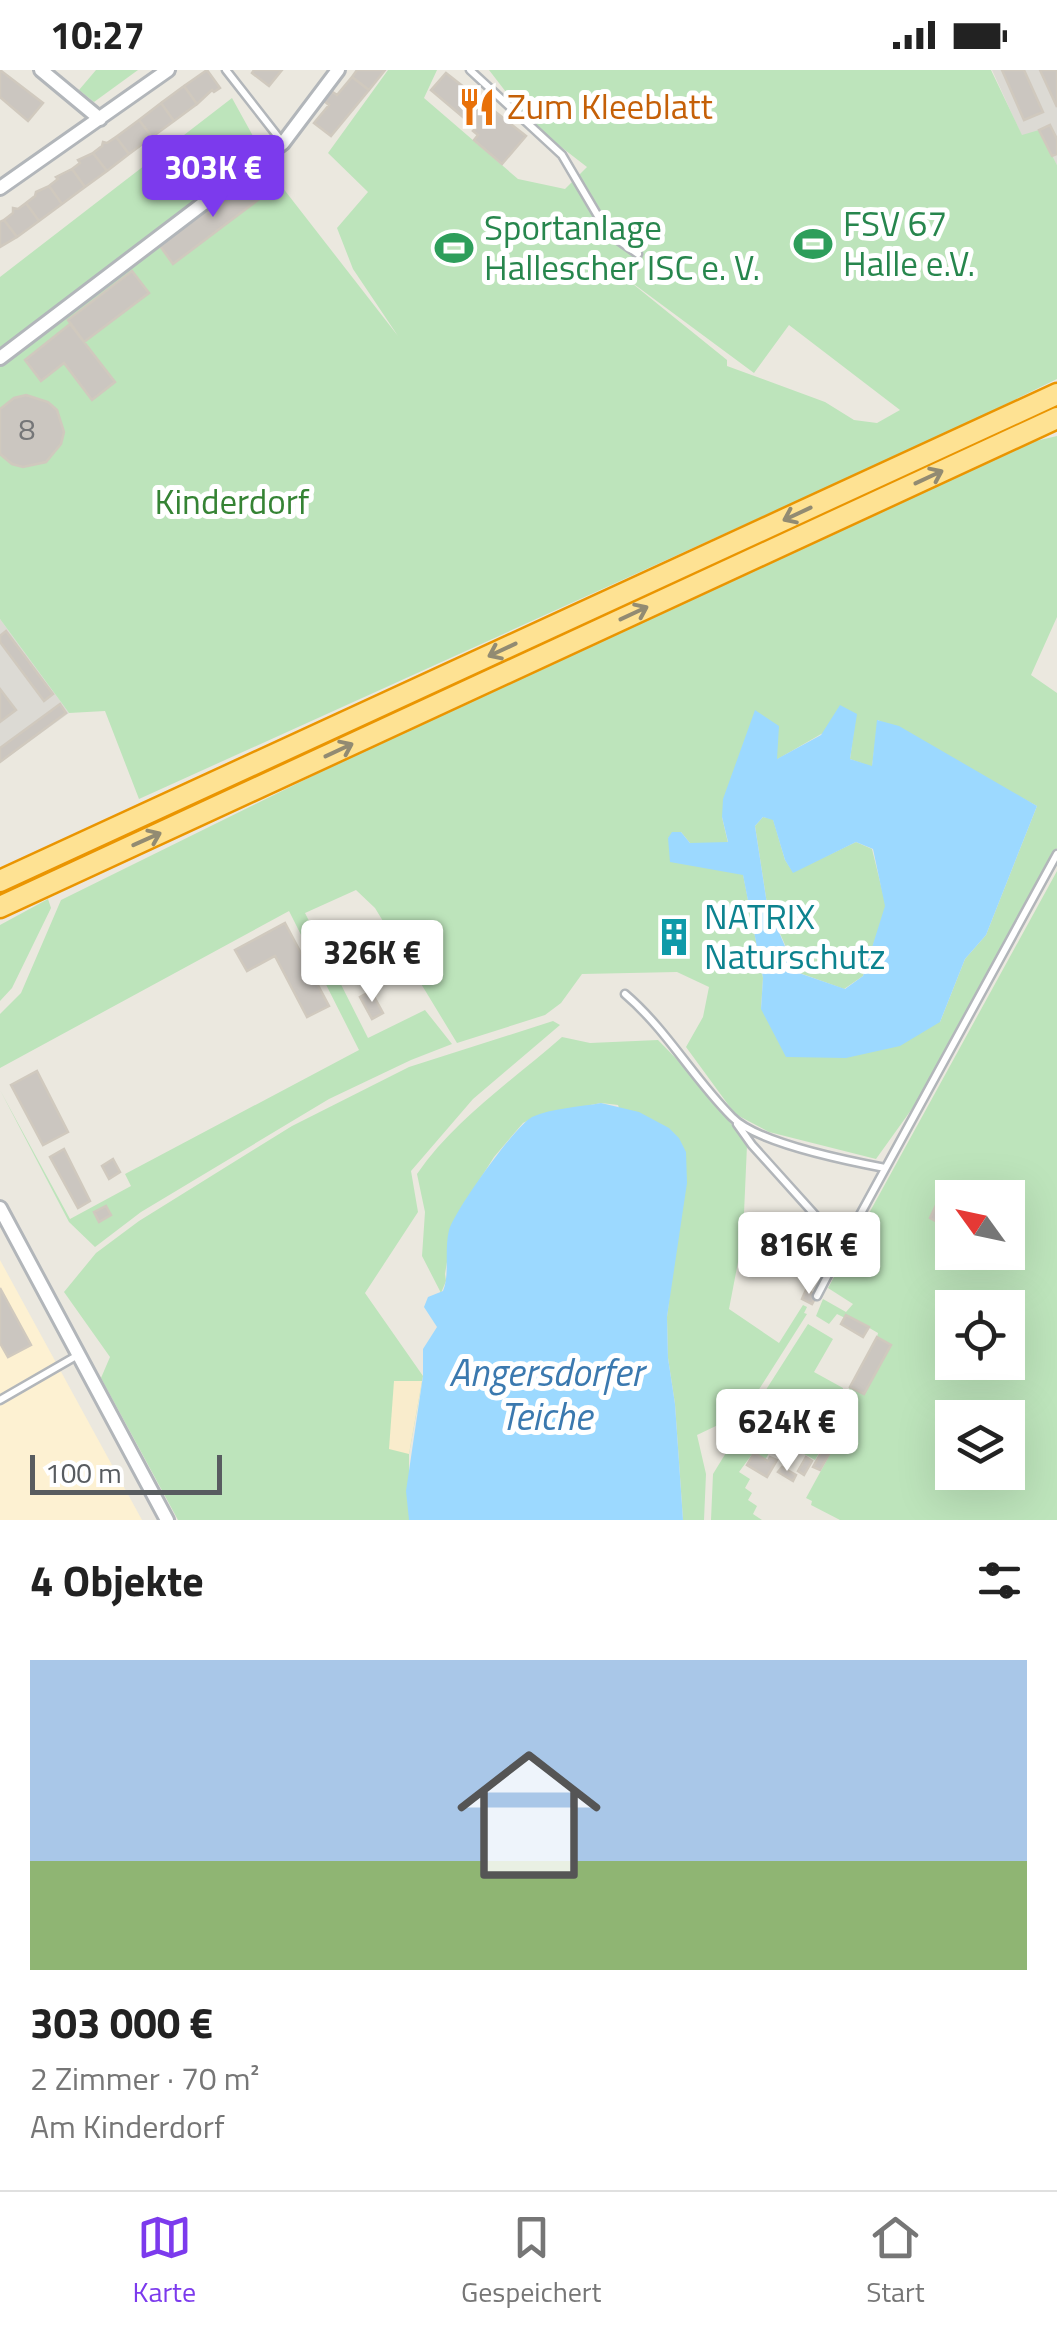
<!DOCTYPE html>
<html lang="de">
<head>
<meta charset="utf-8">
<style>
	body { margin:0; font-family:"Titillium Web",sans-serif; background:#f2f2f2; color:#222; height:100vh; display:flex; flex-direction:column; font-size:38px; white-space:nowrap }
	* { box-sizing:border-box; margin:0 }
	p { font-size:32px; color:#767676 }
	.icon { flex:none; width:55px; height:55px; fill:none; stroke:currentColor; stroke-width:2; stroke-linecap:round; stroke-linejoin:round }
	.map { position:relative; height:1450px; overflow:hidden }
	.sheet { display:flex; flex-direction:column; background:#fff; flex:1 }
	.sheet>* { flex:none }
	.needle { width:65px; rotate:303deg }
	.buttons { position:absolute; left:935px; top:1110px; display:grid; gap:20px }
	.buttons a { display:grid; place-items:center; width:90px; height:90px; border-radius:0px; background:#fff; box-shadow:0 10px 40px #0002; font-size:50px }
	.scale { position:absolute; left:30px; bottom:25px; width:192px; box-sizing:border-box; padding-left:10px; border:5px solid #585c60; border-top:0; font-size:28px; line-height:35px; white-space:nowrap; color:#585c60; -webkit-text-stroke:8px #fff; paint-order:stroke }
	.price { position:absolute; translate:-50% -85px; padding:0 22px; border-radius:10px; background:#fff; color:#222; font-size:32px; line-height:65px; filter:drop-shadow(0 2px 5px #0008) }
	.price::after { content:''; position:absolute; left:50%; top:60px; width:30px; height:22px; margin-left:-15px; background:inherit; clip-path:polygon(0 0,100% 0,50% 100%) }
	.price.active { background:#7c3aed; color:#fff }
	ul { padding:0; list-style:none }
	li { display:grid; align-content:center; gap:20px; height:530px; padding:0 30px }
	li span { display:grid; place-items:center; height:310px; border-radius:0px; color:#555 }
	li>.icon { margin-inline-start:auto }
	span .icon { width:180px; height:180px; fill:#fffc; stroke-width:1 }
	li b { font-size:42px }
	h2 { display:flex; justify-content:space-between; align-items:center; height:120px; padding:0 30px; font-size:42px }
	.status { display:flex; justify-content:space-between; align-items:center; height:70px; padding:0 50px; background:#fff; direction:ltr }
	.status svg { height:28px; fill:currentColor }
	.tabs { display:flex; justify-content:space-around; align-items:center; height:140px; border-top:2px solid #e0e0e0; background:#fff; font-size:28px; color:#767676 }
	.tabs a { display:grid; justify-items:center; gap:5px }
	.tabs .active { color:#7c3aed }
	.map>svg:first-child { display:block }
	.commercial { fill:#fdf1d2 }
	.industrial { fill:#dcdad4 }
	.green { fill:#bde4bb; fill-rule:evenodd }
	.sand { fill:#f9eccc }
	.water { fill:#9cd9ff; fill-rule:evenodd }
	.building { fill:#cbc6c0; stroke:#d0c9be; stroke-width:2.5 }
	.lines { fill:none; stroke-linecap:round; stroke-linejoin:round }
	.service-casing { stroke:#b2b6ba; stroke-width:11 }
	.minor-casing { stroke:#b2b6ba; stroke-width:18 }
	.trunk-casing { stroke:#ea9501; stroke-width:25 }
	.service { stroke:#fff; stroke-width:6 }
	.minor { stroke:#fff; stroke-width:12 }
	.trunk { stroke:#fee293; stroke-width:20 }
	.oneway { stroke:#928b72 }
	.labels { text-anchor:middle; stroke-width:10; stroke-linejoin:round; paint-order:stroke }
	.number-label { font-size:30px; fill:#757678 }
	.food-label { font-size:35px; fill:#c56008; stroke:#fff; text-anchor:start }
	.leisure-label { font-size:35px; fill:#27864d; stroke:#fff; text-anchor:start }
	.park-label { font-size:35px; fill:#358334; stroke:#fff }
	.culture-label { font-size:35px; fill:#0d838f; stroke:#fff; text-anchor:start }
	.water-label { font-size:38px; font-style:italic; fill:#3b79af; stroke:#fff }
</style>
</head>
<body>
<div class="status"><b>10:27</b><svg viewBox="0 0 49 12"><path d="M0 12V9h3v3zM5 12V6h3v6zM10 12V3h3v9zM15 12V0h3v12zM26 1h20v11H26zM47 4h2v5h-2z"/></svg></div>
<div class="map">
<svg width="1057" height="1450" viewBox="0 0 1057 1450">
	<rect width="100%" height="100%" fill="#ebe8df"/>
	<!-- commercial -->
	<path class="commercial" d="M0 1190 142 1450H0Z"/>
	<!-- industrial -->
	<path class="industrial" d="M992 0H1057V95L1052 86 1022 66Z
		M0 549 69 643 0 693Z"/>
	<!-- green -->
	<path class="green" d="M96 0H138L94 32 79 20Z
		M388 0H437L424 28 518 109 565 119 587 97 530 53 489 0H991L1022 65 1039 60 1057 95V309L949 362 139 729 105 641 69 643 0 549V207L232 28 279 113 398 266 353 199 337 158 368 122 328 83ZM623 206 754 303 789 255 900 340 877 353 854 350 825 332 727 296V290Z
		M1057 366V547L1031 605 1057 623V778L942 988 914 1036 876 1089 769 1062 735 1044 686 977 703 947 709 917 677 902 582 904 561 933 545 945 457 973 375 838 356 820 305 843 368 968 425 940 452 974 411 990 329 1029 141 1142 95 1177 69 1152 0 1020 70 1149 131 1116 125 1104 359 980 289 841 0 998V944L21 923 61 830 420 653 1023 374ZM856 644 850 689 872 697 878 650 1037 736 986 865 965 889 940 952 761 939 763 908 743 804 668 768 681 762 690 773H728L722 747 776 690Z
		M763 747 773 749 785 790 793 802 856 772 872 779 886 836 863 906 844 919 797 902 767 834 755 756Z
		M1057 801V1450H840L811 1435 812 1431 806 1428 840 1366 831 1362 815 1390 795 1379 790 1387 768 1371 753 1340 808 1254 833 1269 814 1302 843 1318V1344L822 1332 813 1349 842 1365V1379H846L848 1321 850 1317 864 1324 891 1275 877 1267 878 1263 847 1245 845 1248 837 1244 829 1254 816 1246 823 1229 846 1242 853 1234 828 1218ZM952 1128H1008V1182H952ZM952 1238H1008V1292H952ZM952 1348H1008V1402H952Z
		M48 829 51 838 12 918 0 931V855Z
		M553 951 560 955 473 1029 411 1101 418 1142 365 1223 423 1306 409 1384V1450H178L101 1308 110 1287 64 1222 96 1183 139 1151 292 1056 409 997Z
		M562 967 590 973 658 970 703 1016 747 1075 743 1166 729 1239 779 1273 803 1235 807 1237 804 1243 807 1244 737 1354 729 1349 723 1358 718 1355 697 1365 706 1404 704 1450H683L675 1334 668 1288 667 1247 674 1191 618 1035 601 1033 539 1045 523 1053 494 1087 454 1150 445 1204 446 1211 441 1223 422 1186 425 1142 417 1104C455 1049 512 1011 562 967Z
		M743 1355 756 1367 757 1375 769 1383 765 1390 753 1383 739 1402 750 1409 745 1418 752 1423 748 1430 757 1436 753 1444 762 1450H711L713 1404Z"/>
	<!-- sand -->
	<path class="sand" d="M394 1311H422L409 1384 389 1379Z"/>
	<!-- water -->
	<path class="water" d="M840 635 857 644 850 689 872 696 877 650 899 656 1037 736 986 865 965 889 940 952 900 976 846 988 786 987 761 939 763 908 743 805 670 792 668 768 672 762H681L690 773 728 772 722 747 723 729 755 640 779 656 777 689 821 665ZM763 747 773 750 785 790 793 803 856 772 873 779 885 836 863 906 845 919 796 902 767 834 755 756Z
		M601 1033 639 1042 669 1058 679 1068 686 1082 687 1113 667 1247 668 1288 675 1334 683 1450H409L406 1421 423 1306V1279L437 1257 424 1237 428 1227 443 1221C450 1205 444 1180 449 1160 455 1140 514 1057 532 1047 552 1038 580 1037 601 1033Z"/>
	<!-- building -->
	<path class="building" d="M0 0 43 33 28 51 0 27Z
		M207 0 220 18 214 22 212 20 197 34 184 16Z
		M254 0H282L269 16 252 3Z
		M357 0H385L369 20 352 7Z
		M1002 0H1024L1043 42 1024 50Z
		M1040 0H1057V37Z
		M446 3 526 66 502 94 474 70 478 65 473 61 476 58 431 20Z
		M352 7 369 20 331 66 314 53 329 35 323 30 331 21 337 25Z
		M184 16 197 34 174 51 161 33Z
		M161 33 174 51 152 67 139 50Z
		M139 50 152 67 129 84 116 67Z
		M1050 55 1057 69V84L1052 86 1039 60Z
		M116 67 129 84 107 101 93 83 102 76 103 72 107 73Z
		M93 83 107 101 85 117 72 99 80 93 78 90Z
		M72 99 85 117 62 134 49 116 58 109 56 107Z
		M253 106 266 124 173 194 160 176Z
		M49 116 62 134 39 151 26 133 35 126 36 122Z
		M26 133 39 151 17 167 4 150 13 143V138L18 139Z
		M4 150 17 167 0 177V152Z
		M132 201 149 223 84 272 68 250Z
		M70 254 115 312 92 330 64 293 41 311 25 290Z
		M26 325 48 332 57 340 64 362 61 374 46 392 23 397 12 394 0 384V339L14 328Z
		M6 561 53 624 44 631 0 572V566Z
		M0 619 16 640 0 652Z
		M60 634 66 643 0 692V678Z
		M285 853 329 936 307 947 275 886 247 901 235 880Z
		M371 921 383 943 372 949 360 927Z
		M37 1001 68 1062 43 1075 11 1015Z
		M64 1079 90 1131 78 1138 50 1087Z
		M113 1089 120 1102 109 1109 102 1096Z
		M938 1131 952 1139V1160L930 1148Z
		M106 1136 111 1145 99 1152 94 1142Z
		M0 1218 31 1275 8 1287 0 1273Z
		M806 1220 817 1225 812 1234 802 1229Z
		M846 1245 869 1257 863 1267 841 1254Z
		M877 1267 891 1275 864 1324 850 1317Z
		M824 1333 841 1343 834 1356 817 1346Z
		M831 1365 838 1368 820 1400 813 1397Z
		M754 1383 768 1391 770 1387 777 1390 767 1407 747 1395Z
		M806 1387 812 1391 804 1405 798 1401Z
		M782 1397 796 1405 793 1411 778 1402Z"/>
	<g class="lines">
		<!-- service casing -->
		<g class="service-casing">
			<path id="service" d="M226 0 283 73
				M470 0 562 85 608 163 638 184
				M625 924C667 960 693 1008 732 1047 757 1073 848 1091 885 1098
				M737 1054 752 1075 843 1176 817 1226
				M843 1176 1057 784
				M0 1330 78 1285"/>
		</g>
		<!-- minor casing -->
		<g class="minor-casing">
			<path id="minor" d="M41 0 100 49
				M0 118 168 0
				M0 288 283 73 338 0
				M0 1138 167 1450"/>
		</g>
		<!-- trunk casing -->
		<g class="trunk-casing">
			<path id="trunk" d="M0 811 1057 324
				M0 837 1057 348"/>
		</g>
		<!-- service -->
		<use href="#service" class="service"/>
		<!-- minor -->
		<use href="#minor" class="minor"/>
		<!-- trunk -->
		<use href="#trunk" class="trunk"/>
	</g>
	<!-- one-way arrows -->
	<defs><path id="oneway-shaft" d="M-6 0H5M1.5-3L5.5 0L1.5 3" fill="none" stroke-width="1.6" stroke-linecap="round" stroke-linejoin="round" transform="scale(2.5)"/></defs>
	<g class="oneway">
		<use href="#oneway-shaft" transform="translate(929 407) rotate(-25)"/>
		<use href="#oneway-shaft" transform="translate(797 444) rotate(155)"/>
		<use href="#oneway-shaft" transform="translate(634 543) rotate(-25)"/>
		<use href="#oneway-shaft" transform="translate(502 580) rotate(155)"/>
		<use href="#oneway-shaft" transform="translate(339 680) rotate(-25)"/>
		<use href="#oneway-shaft" transform="translate(147 769) rotate(-24)"/>
	</g>
	<!-- icons -->
	<defs>
		<g id="restaurant-bare" transform="scale(3)"><path d="M-5-6h1v4h1v-4h1v4h1v-4h1v5L-1.5 .5V6h-2V.5L-5-1ZM5-6V6H3V1.5H1.5Q1.5-4 5-6Z" fill="#e8710a" stroke="#fff" stroke-width="2.5" paint-order="stroke"/></g>
		<g id="stadium-bare" transform="scale(3)"><path d="M0-5a6.5 5 0 1 0 0 10a6.5 5 0 1 0 0-10ZM-3.5-1.8h7v3.6h-7Z" fill="#2e9e5b" stroke="#fff" stroke-width="2.5" paint-order="stroke"/></g>
		<g id="building-bare" transform="scale(3)"><path d="M-4-6H4V6H1V3H-1V6H-4ZM-2.5-4.3h1.7v1.8h-1.7ZM.8-4.3h1.7v1.8H.8ZM-2.5-1h1.7V.8h-1.7ZM.8-1h1.7V.8H.8Z" fill="#0f9aa8" stroke="#fff" stroke-width="2.5" paint-order="stroke"/></g>
	</defs>
	<g fill-rule="evenodd">
		<use href="#restaurant-bare" x="477" y="37"/>
		<use href="#stadium-bare" x="813" y="174"/>
		<use href="#stadium-bare" x="454" y="178"/>
		<use href="#building-bare" x="674" y="867"/>
	</g>
	<g class="labels">
		<!-- number labels -->
		<g class="number-label">
			<text x="27" y="370">8</text>
		</g>
		<!-- food labels -->
		<g class="food-label">
			<text x="507" y="49">Zum Kleeblatt</text>
		</g>
		<!-- leisure labels -->
		<g class="leisure-label">
			<text x="843" y="166">FSV 67<tspan x="843" dy="40">Halle e.V.</tspan></text>
			<text x="484" y="170">Sportanlage<tspan x="484" dy="40">Hallescher ISC e. V.</tspan></text>
		</g>
		<!-- park labels -->
		<g class="park-label">
			<text x="232" y="444">Kinderdorf</text>
		</g>
		<!-- culture labels -->
		<g class="culture-label">
			<text x="704" y="859">NATRIX<tspan x="704" dy="40">Naturschutz</tspan></text>
		</g>
		<!-- water labels -->
		<g class="water-label">
			<text x="546" y="1316">Angersdorfer<tspan x="546" dy="44">Teiche</tspan></text>
		</g>
	</g>
</svg>
<div class="buttons">
<a><svg class="needle" viewBox="-14 -14 28 28"><path d="M0-13l5 13h-10z" fill="#e53935"/><path d="M0 13l5-13h-10z" fill="#767676"/></svg></a>
<a><svg class="icon" aria-label="locate" viewBox="0 0 24 24"><circle cx="12" cy="12" r="6"/><path d="M12 2v4M12 18v4M2 12h4M18 12h4"/></svg></a>
<a><svg class="icon" aria-label="layers" viewBox="0 0 24 24"><path d="M12 4l9 5-9 5-9-5zM3 14l9 5 9-5"/></svg></a>
</div>
<div class="scale">100 m</div>
<b class="price active" style="left:213px;top:150px">303K €</b>
<b class="price" style="left:372px;top:935px">326K €</b>
<b class="price" style="left:809px;top:1227px">816K €</b>
<b class="price" style="left:787px;top:1404px">624K €</b>
</div>
<section class="sheet">
<h2>4 Objekte<svg class="icon" aria-label="filters" viewBox="0 0 24 24"><path d="M4 7h16M4 17h16"/><circle cx="9" cy="7" r="2"/><circle cx="15" cy="17" r="2"/></svg></h2>
<ul>
<li><span style="background:linear-gradient(#a9c7e8 65%,#8fb573 0)"><svg class="icon" aria-label="home" viewBox="0 0 24 24"><path d="M3 11l9-7 9 7M6 9v11h12V9"/></svg></span><div><b>303 000 €</b><p>2 Zimmer · 70 m²</p><p>Am Kinderdorf</p></div></li>
</ul>
</section>
<nav class="tabs">
<a class="active"><svg class="icon" aria-label="map" viewBox="0 0 24 24"><path d="M3 6l6-2 6 2 6-2v14l-6 2-6-2-6 2zM9 4v14M15 6v14"/></svg>Karte</a>
<a><svg class="icon" aria-label="saved" viewBox="0 0 24 24"><path d="M7 4h10v16l-5-4-5 4z"/></svg>Gespeichert</a>
<a><svg class="icon" aria-label="home" viewBox="0 0 24 24"><path d="M3 11l9-7 9 7M6 9v11h12V9"/></svg>Start</a>
</nav>
</body>
</html>
